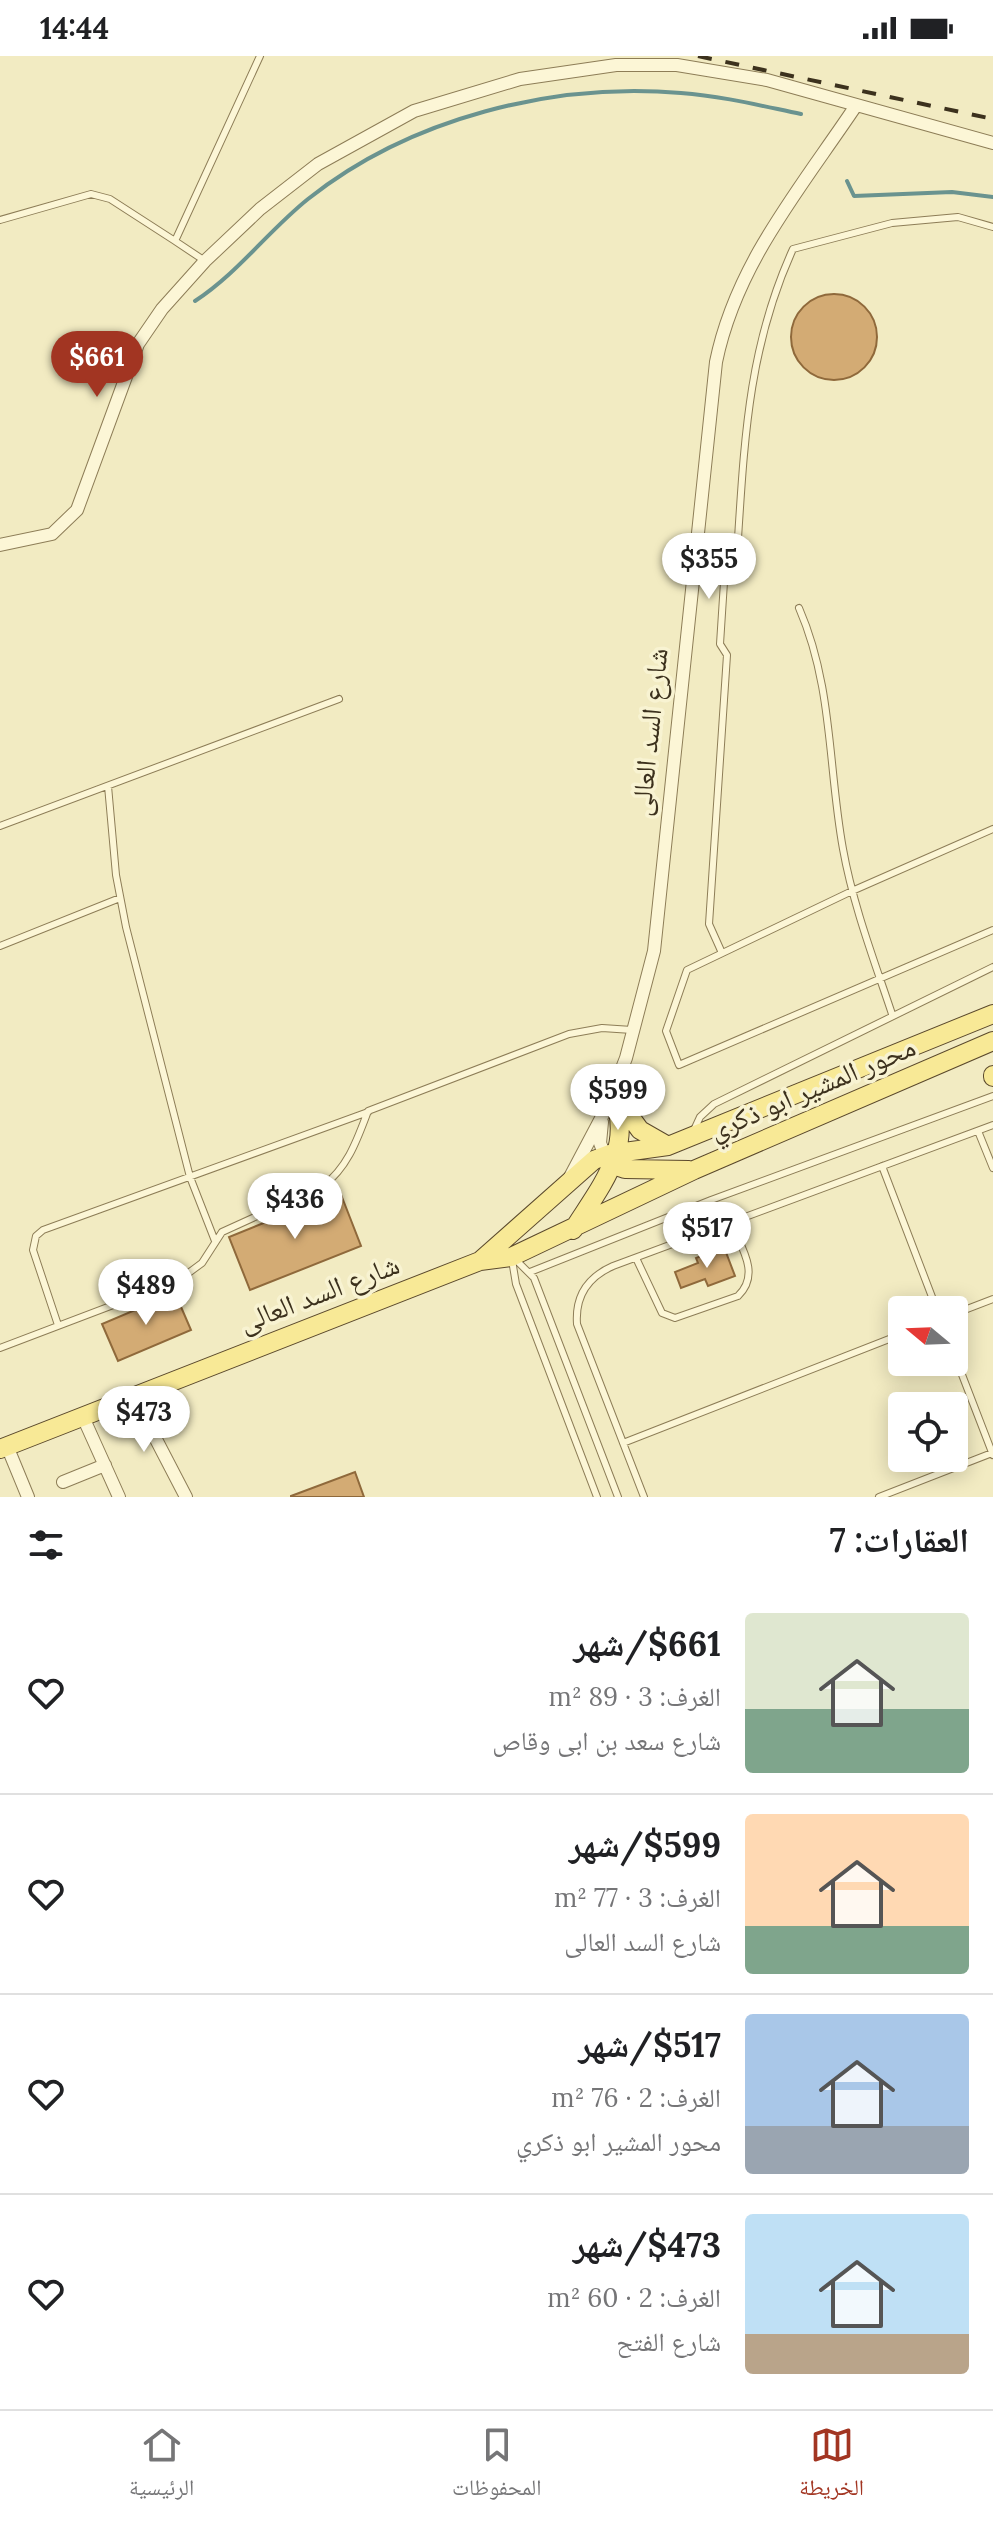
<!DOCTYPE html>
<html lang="ar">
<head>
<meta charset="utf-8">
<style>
	body { margin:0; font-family:Lora,"Noto Naskh Arabic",serif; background:#f6f6f6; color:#202124; direction:rtl; height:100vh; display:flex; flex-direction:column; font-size:30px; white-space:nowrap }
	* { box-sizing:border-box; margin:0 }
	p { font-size:26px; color:#757577 }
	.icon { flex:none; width:44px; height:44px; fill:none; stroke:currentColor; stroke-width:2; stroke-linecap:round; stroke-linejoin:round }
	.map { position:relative; height:1441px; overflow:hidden; direction:ltr }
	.details { display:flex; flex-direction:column; background:#fff; flex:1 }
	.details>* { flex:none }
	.needle { width:52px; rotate:289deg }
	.tools { position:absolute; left:888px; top:1240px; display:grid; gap:16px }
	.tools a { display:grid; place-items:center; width:80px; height:80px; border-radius:8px; background:#fff; box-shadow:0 4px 20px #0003; font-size:40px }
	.price { position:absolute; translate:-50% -68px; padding:0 18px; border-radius:28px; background:#fff; color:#222; font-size:26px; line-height:52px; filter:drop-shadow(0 2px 4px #0008) }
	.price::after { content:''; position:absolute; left:50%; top:48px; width:24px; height:18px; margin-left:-12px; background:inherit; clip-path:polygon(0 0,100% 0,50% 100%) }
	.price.active { background:#a23522; color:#fff }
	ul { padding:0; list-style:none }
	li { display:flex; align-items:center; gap:24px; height:200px; padding:0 24px }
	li+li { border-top:2px solid #e0e0e0 }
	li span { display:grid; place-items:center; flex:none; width:224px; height:160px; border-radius:8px; color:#555 }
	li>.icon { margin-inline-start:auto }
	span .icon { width:96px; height:96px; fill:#fffc; stroke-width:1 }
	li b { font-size:34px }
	h2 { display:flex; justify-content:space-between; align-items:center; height:96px; padding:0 24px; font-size:34px }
	.status { display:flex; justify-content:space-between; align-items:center; height:56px; padding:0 40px; background:#fff; direction:ltr }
	.status svg { height:22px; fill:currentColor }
	.tabs { display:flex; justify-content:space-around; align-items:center; height:112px; border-top:2px solid #e0e0e0; background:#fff; font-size:22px; color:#757577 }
	.tabs a { display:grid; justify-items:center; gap:4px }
	.tabs .active { color:#a23522 }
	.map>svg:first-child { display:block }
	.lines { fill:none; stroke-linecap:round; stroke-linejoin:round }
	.stream { stroke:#6a938f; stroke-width:4 }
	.building { fill:#d3ab74; stroke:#8f693b; stroke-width:2 }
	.lane-casing { stroke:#8d7d57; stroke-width:8 }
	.street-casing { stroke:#8d7d57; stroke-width:14 }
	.primary-casing { stroke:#5b492c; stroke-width:20 }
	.lane { stroke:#fcf6d6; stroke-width:6 }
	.street { stroke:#fcf6d6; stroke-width:12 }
	.primary { stroke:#f8e996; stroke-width:18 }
	.rail { stroke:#3c311d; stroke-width:4; stroke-dasharray:14 14; stroke-linecap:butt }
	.labels { text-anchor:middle; stroke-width:7; stroke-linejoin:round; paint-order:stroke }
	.street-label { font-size:28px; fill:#3c311d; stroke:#f8f3d2 }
</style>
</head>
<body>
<div class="status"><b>14:44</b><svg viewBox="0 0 49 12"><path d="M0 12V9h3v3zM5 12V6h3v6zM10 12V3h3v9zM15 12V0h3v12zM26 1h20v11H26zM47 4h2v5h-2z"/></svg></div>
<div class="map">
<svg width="993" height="1441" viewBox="0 0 993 1441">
	<rect width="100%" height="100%" fill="#f2ebc2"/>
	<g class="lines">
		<!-- stream -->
		<path class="stream" d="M847 125 854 140 952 136 993 141
			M195 245C238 217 268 175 308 143 410 62 553 26 681 37 722 40 762 50 801 58"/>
	</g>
	<!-- building -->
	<path class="building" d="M791 281a43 43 0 1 1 86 0a43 43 0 1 1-86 0Z
		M340 1136 361 1190 250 1234 229 1181Z
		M724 1191 735 1220 708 1230 705 1223 681 1232 675 1216 698 1207 696 1202Z
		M175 1237 191 1274 118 1305 102 1268Z
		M355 1416 364 1441H291V1440Z"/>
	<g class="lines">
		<!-- lane casing -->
		<g class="lane-casing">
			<path id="lane" d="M0 164 91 138 110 143 175 185
				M205 205 175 185 260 0
				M799 552C833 630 828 711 843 793 853 849 874 904 892 958
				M108 730 116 819 126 871 190 1121 215 1185
				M0 770 339 643
				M993 773 852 835 687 914 666 975 679 1009 993 874
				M0 890 120 842
				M722 897 709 868 727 599 720 588 724 526 736 512C744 399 745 298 793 193L892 167 958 161 993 171
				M694 1074 700 1061 714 1048 993 911
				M978 1075 993 1112
				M882 1110 937 1254
				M636 1202 662 1257 675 1262 738 1240C761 1218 741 1191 731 1167
				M512 1204 516 1228 597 1441
				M516 1204 534 1222 618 1441
				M530 1216 711 1144 993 1040
				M954 1258 993 1243
				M58 1269 33 1194 36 1180 43 1174 368 1056
				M0 1292 179 1224 202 1207 222 1176 323 1130C348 1111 357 1084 368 1055L569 978 602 972 632 974
				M954 1298 993 1399
				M623 1387 902 1278
				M644 1441 577 1268C575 1240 588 1221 613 1210L993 1069
				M879 1441 992 1397"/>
		</g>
		<!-- street casing -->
		<g class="street-casing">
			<path id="street" d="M0 489 52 478 77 454 138 288 162 253 205 205 260 153 318 108 414 55 520 23 616 9H677L767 24 993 87
				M602 1066 600 1087 607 1105
				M570 1121 607 1051 626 1002 654 895 716 306C736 208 800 133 855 51
				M133 1339 186 1441
				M83 1361 119 1441
				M7 1390 28 1441
				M63 1426 105 1409"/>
		</g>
		<!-- primary casing -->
		<g class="primary-casing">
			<path id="primary" d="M993 1019V1021
				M621 1048 640 1074 668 1090
				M613 1109 625 1113 689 1114
				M573 1174C600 1131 636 1090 612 1038
				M480 1205 594 1104 610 1098 668 1090 993 958
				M0 1393 480 1205 511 1201 694 1114 993 985"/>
		</g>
		<!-- lane -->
		<use href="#lane" class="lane"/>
		<!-- street -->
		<use href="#street" class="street"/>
		<!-- primary -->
		<use href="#primary" class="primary"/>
		<!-- rail -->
		<path class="rail" d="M698 0 993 63"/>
	</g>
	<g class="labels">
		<!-- street labels -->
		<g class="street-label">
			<text transform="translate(649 676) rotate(-84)" y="10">شارع السد العالى</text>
			<text transform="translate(812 1032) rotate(-23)" y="10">محور المشير ابو ذكري</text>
			<text transform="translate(319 1237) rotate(-21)" y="10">شارع السد العالى</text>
		</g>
	</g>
</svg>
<div class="tools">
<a><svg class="needle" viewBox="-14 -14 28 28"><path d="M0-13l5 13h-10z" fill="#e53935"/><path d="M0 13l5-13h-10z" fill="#757577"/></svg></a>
<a><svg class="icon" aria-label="locate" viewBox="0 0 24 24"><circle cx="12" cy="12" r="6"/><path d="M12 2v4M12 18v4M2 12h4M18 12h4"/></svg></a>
</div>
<b class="price active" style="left:97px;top:343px">$661</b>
<b class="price" style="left:709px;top:545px">$355</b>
<b class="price" style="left:618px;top:1076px">$599</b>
<b class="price" style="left:295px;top:1185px">$436</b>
<b class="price" style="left:707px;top:1214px">$517</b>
<b class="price" style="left:146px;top:1271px">$489</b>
<b class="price" style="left:144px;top:1398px">$473</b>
</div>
<section class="details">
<h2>العقارات: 7<svg class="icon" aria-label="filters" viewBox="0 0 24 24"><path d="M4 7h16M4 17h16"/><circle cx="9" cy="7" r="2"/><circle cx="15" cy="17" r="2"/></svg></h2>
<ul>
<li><span style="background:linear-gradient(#dfe7d0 60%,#7fa58c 0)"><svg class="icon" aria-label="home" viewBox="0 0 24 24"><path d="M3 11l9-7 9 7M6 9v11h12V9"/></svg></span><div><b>$661/شهر</b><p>الغرف: 3 · 89 m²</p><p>شارع سعد بن ابى وقاص</p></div><svg class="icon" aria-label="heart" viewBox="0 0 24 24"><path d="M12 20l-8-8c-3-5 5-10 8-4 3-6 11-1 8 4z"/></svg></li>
<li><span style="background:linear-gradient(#ffd9b3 70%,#7fa58c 0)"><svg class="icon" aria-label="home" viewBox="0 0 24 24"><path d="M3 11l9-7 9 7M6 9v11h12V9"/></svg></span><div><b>$599/شهر</b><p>الغرف: 3 · 77 m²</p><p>شارع السد العالى</p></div><svg class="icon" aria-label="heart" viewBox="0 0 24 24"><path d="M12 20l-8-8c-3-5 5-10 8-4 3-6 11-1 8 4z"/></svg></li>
<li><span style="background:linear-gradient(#a9c7e8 70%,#9aa5b1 0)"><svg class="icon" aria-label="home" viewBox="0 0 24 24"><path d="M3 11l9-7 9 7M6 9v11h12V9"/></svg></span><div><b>$517/شهر</b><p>الغرف: 2 · 76 m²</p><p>محور المشير ابو ذكري</p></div><svg class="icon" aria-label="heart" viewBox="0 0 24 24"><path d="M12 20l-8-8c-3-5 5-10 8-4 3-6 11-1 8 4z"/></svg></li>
<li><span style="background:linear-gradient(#bfe0f5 75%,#b9a48a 0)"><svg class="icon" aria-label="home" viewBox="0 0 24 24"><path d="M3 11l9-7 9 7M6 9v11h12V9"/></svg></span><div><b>$473/شهر</b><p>الغرف: 2 · 60 m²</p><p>شارع الفتح</p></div><svg class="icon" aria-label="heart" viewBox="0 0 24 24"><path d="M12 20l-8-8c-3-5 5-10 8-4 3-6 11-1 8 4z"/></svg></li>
</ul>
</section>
<nav class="tabs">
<a class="active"><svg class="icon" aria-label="map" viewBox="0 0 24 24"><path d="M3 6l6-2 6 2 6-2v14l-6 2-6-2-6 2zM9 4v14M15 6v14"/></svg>الخريطة</a>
<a><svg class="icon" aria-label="saved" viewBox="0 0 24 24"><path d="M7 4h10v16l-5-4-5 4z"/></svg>المحفوظات</a>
<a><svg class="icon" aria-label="home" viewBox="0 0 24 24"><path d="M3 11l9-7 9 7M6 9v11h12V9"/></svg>الرئيسية</a>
</nav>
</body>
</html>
